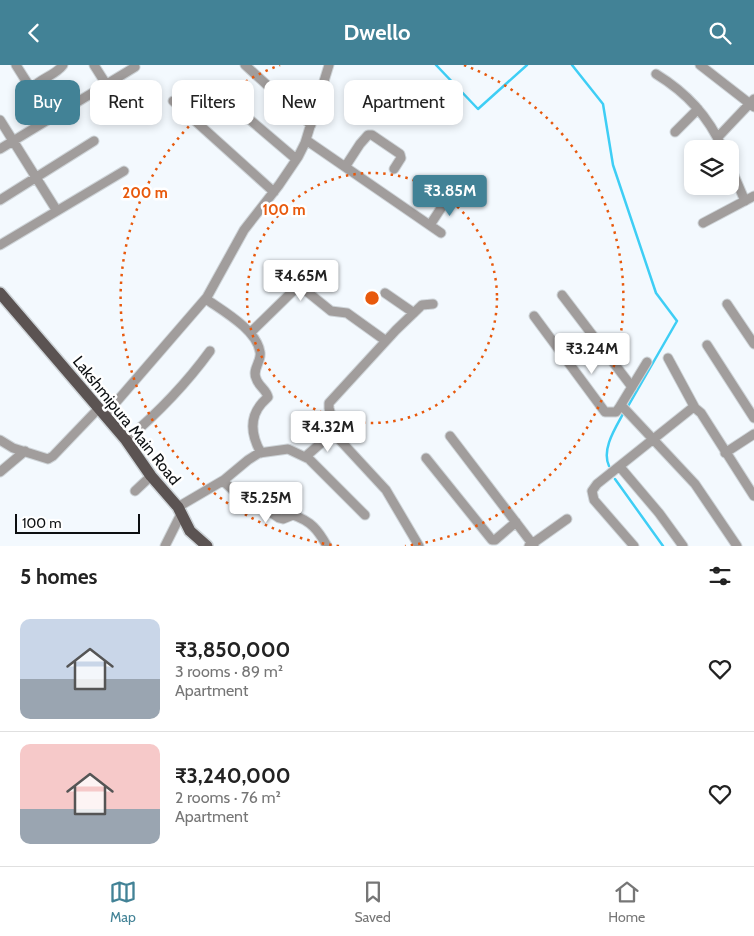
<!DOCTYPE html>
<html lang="en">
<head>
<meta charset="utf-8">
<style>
	body { margin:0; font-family:Cabin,sans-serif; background:#f6f6f6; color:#222; height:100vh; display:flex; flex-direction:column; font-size:19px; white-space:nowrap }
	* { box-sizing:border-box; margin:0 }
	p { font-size:16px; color:#767676 }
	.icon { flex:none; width:28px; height:28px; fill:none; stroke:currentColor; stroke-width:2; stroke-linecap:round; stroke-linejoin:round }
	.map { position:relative; height:481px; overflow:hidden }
	.sheet { display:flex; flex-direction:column; background:#fff; flex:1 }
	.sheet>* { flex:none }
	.top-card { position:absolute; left:15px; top:15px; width:500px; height:45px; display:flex; gap:10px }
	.buttons { position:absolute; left:684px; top:75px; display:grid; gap:10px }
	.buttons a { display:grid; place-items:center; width:55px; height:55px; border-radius:10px; background:#fff; box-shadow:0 2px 8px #0003; font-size:25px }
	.scale { position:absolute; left:15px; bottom:12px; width:125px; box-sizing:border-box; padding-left:5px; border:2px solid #0c0f11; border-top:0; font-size:14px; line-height:18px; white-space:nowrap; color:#0c0f11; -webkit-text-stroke:4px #fff; paint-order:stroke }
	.price { position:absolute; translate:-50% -42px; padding:0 11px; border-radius:5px; background:#fff; color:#222; font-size:16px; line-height:32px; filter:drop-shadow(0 1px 2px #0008) }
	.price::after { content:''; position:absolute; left:50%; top:30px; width:15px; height:11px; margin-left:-8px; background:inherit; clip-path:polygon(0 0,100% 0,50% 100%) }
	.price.active { background:#428296; color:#fff }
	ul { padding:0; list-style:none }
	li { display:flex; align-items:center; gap:15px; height:125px; padding:0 20px }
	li+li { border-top:1px solid #e0e0e0 }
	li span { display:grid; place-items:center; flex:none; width:140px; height:100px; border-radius:10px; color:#555 }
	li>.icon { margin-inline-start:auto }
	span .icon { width:60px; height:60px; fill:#fffc; stroke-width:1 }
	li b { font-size:21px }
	h2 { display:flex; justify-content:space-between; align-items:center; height:60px; padding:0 20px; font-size:21px }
	.tag { padding:0 18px; border-radius:10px; background:#fff; box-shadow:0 2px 8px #0003; font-size:18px; line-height:45px }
	.tag.active { background:#428296; color:#fff }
	header { display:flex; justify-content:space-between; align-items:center; height:65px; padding:0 20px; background:#428296; color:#fff; font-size:22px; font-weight:800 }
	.dock { display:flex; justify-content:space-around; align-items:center; height:70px; border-top:1px solid #e0e0e0; background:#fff; font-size:14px; color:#767676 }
	.dock a { display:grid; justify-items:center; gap:2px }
	.dock .active { color:#428296 }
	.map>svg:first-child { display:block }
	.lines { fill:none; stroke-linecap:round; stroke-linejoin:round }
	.stream { stroke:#3ecef5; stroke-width:2.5 }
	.minor-casing { stroke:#ced4d8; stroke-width:11 }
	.major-casing { stroke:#ced4d8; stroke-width:14 }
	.minor { stroke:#a19d9c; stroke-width:9 }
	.major { stroke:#5b5352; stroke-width:11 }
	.ring { fill:none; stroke:#e8590c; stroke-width:2.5; stroke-dasharray:2.5 5 }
	.labels { text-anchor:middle; stroke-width:5; stroke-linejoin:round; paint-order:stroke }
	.street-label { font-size:16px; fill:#0c0f11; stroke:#fff }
	.centre { fill:#e8590c; stroke:#fff; stroke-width:2.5 }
	.ring-label { font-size:15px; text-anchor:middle; font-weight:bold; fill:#e8590c; stroke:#fff; stroke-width:5; stroke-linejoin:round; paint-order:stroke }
</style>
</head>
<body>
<header><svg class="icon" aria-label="back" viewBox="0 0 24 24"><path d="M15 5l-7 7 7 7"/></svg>Dwello<svg class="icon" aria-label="search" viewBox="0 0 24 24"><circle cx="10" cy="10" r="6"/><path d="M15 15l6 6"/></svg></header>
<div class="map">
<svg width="754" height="481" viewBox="0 0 754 481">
	<rect width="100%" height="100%" fill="#f3f9fe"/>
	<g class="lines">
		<!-- stream -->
		<path class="stream" d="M436 0 478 44 527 0
			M572 0 603 39 613 100 656 228 677 256 627 343
			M609 401C601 384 616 362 624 347
			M615 414 663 481"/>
		<!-- minor casing -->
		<g class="minor-casing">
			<path id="minor" d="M16 0 33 27
				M94 0 106 19
				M245 0 311 60
				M700 0 754 42
				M656 9C687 28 708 51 723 84
				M222 31 296 94
				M173 36 274 127
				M0 55 57 146
				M47 55 35 33 32 23C41 13 56 10 63 0
				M675 67 698 44
				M718 72 754 34
				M306 75 441 168
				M0 84 135 2 134 0
				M730 101 745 136
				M345 102 360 79 368 70H372L400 89 401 93 394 104
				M0 135 94 76
				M703 158 754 131
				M430 160 449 131
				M0 180 124 106
				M385 228 414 248
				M562 230 632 322
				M206 234C223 246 257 265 260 287 262 296 252 304 256 313 258 321 266 324 268 332 266 334 264 336 262 338 248 354 252 372 261 388
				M727 239 754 279
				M534 251 605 347H616L619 343 647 297
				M250 268 294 225 300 223 305 225 331 246 347 248 386 276
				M707 280 754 353
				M668 293 695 343 701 348 754 431
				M621 340 695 419 737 481
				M105 350 207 232 244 165 279 120 298 92 305 78 329 0
				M450 371 534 481
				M0 375 13 383 48 394 53 391 99 343
				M126 375C158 348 186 319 210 286
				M725 388 754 369
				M305 392 335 366
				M426 393 492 475H495L516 457
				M620 402 659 448 683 481
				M0 407 25 386
				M223 416 249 440 264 443 279 453 283 454 293 450C311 456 318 465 327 481
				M135 426 151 411
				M178 442 224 415 248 395 259 388 288 384 309 394 365 450
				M165 481 181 449
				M419 481 386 425 337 372 329 343V338L396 265 422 240 433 239
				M529 481 567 454
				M634 481 594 435 592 426 597 419 691 344 695 343"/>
		</g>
		<!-- major casing -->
		<g class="major-casing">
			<path id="major" d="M0 228 126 375 151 411 178 442 190 466 207 481"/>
		</g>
		<!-- minor -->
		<use href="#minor" class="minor"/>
		<!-- major -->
		<use href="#major" class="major"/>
	</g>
	<!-- distance rings -->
	<g class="ring">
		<circle cx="372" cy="233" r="125"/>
		<path d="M339 481A250 250 0 0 1 280 0M464 0A250 250 0 0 1 405 481"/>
	</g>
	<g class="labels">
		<!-- street labels -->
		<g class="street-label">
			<text transform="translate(127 355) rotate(51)" y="6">Lakshmipura Main Road</text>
		</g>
	</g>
	<circle cx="372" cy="233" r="8" class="centre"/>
	<g class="ring-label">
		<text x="145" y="133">200 m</text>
		<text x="284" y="150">100 m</text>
	</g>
</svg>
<div class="buttons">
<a><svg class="icon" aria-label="layers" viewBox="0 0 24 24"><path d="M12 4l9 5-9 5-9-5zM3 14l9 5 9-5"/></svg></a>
</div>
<div class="scale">100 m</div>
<b class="price active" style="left:450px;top:152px">₹3.85M</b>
<b class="price" style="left:301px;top:237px">₹4.65M</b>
<b class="price" style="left:592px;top:310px">₹3.24M</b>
<b class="price" style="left:328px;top:388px">₹4.32M</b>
<b class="price" style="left:266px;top:459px">₹5.25M</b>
<div class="top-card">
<a class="tag active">Buy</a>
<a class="tag">Rent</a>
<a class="tag">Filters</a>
<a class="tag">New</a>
<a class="tag">Apartment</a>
</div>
</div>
<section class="sheet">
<h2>5 homes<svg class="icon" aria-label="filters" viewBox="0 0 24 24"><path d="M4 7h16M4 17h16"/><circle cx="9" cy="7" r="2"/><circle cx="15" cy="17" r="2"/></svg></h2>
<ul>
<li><span style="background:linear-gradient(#c9d6e8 60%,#9aa5b1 0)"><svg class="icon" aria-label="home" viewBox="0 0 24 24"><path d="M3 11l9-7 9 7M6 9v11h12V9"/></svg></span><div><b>₹3,850,000</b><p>3 rooms · 89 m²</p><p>Apartment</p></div><svg class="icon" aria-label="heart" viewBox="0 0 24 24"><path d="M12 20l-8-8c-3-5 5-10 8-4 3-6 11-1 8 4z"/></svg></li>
<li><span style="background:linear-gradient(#f6c9c9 65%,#9aa5b1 0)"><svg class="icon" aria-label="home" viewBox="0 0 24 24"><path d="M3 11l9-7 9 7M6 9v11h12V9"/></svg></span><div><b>₹3,240,000</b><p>2 rooms · 76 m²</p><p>Apartment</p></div><svg class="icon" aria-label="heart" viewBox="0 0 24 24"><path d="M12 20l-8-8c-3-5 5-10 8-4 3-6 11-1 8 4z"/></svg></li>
</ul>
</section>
<nav class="dock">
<a class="active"><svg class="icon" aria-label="map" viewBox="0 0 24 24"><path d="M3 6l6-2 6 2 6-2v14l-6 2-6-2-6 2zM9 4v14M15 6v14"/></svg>Map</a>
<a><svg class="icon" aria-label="saved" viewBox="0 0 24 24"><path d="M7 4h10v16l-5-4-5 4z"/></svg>Saved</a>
<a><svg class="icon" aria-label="home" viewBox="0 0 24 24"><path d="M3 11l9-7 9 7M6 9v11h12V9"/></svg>Home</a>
</nav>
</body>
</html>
